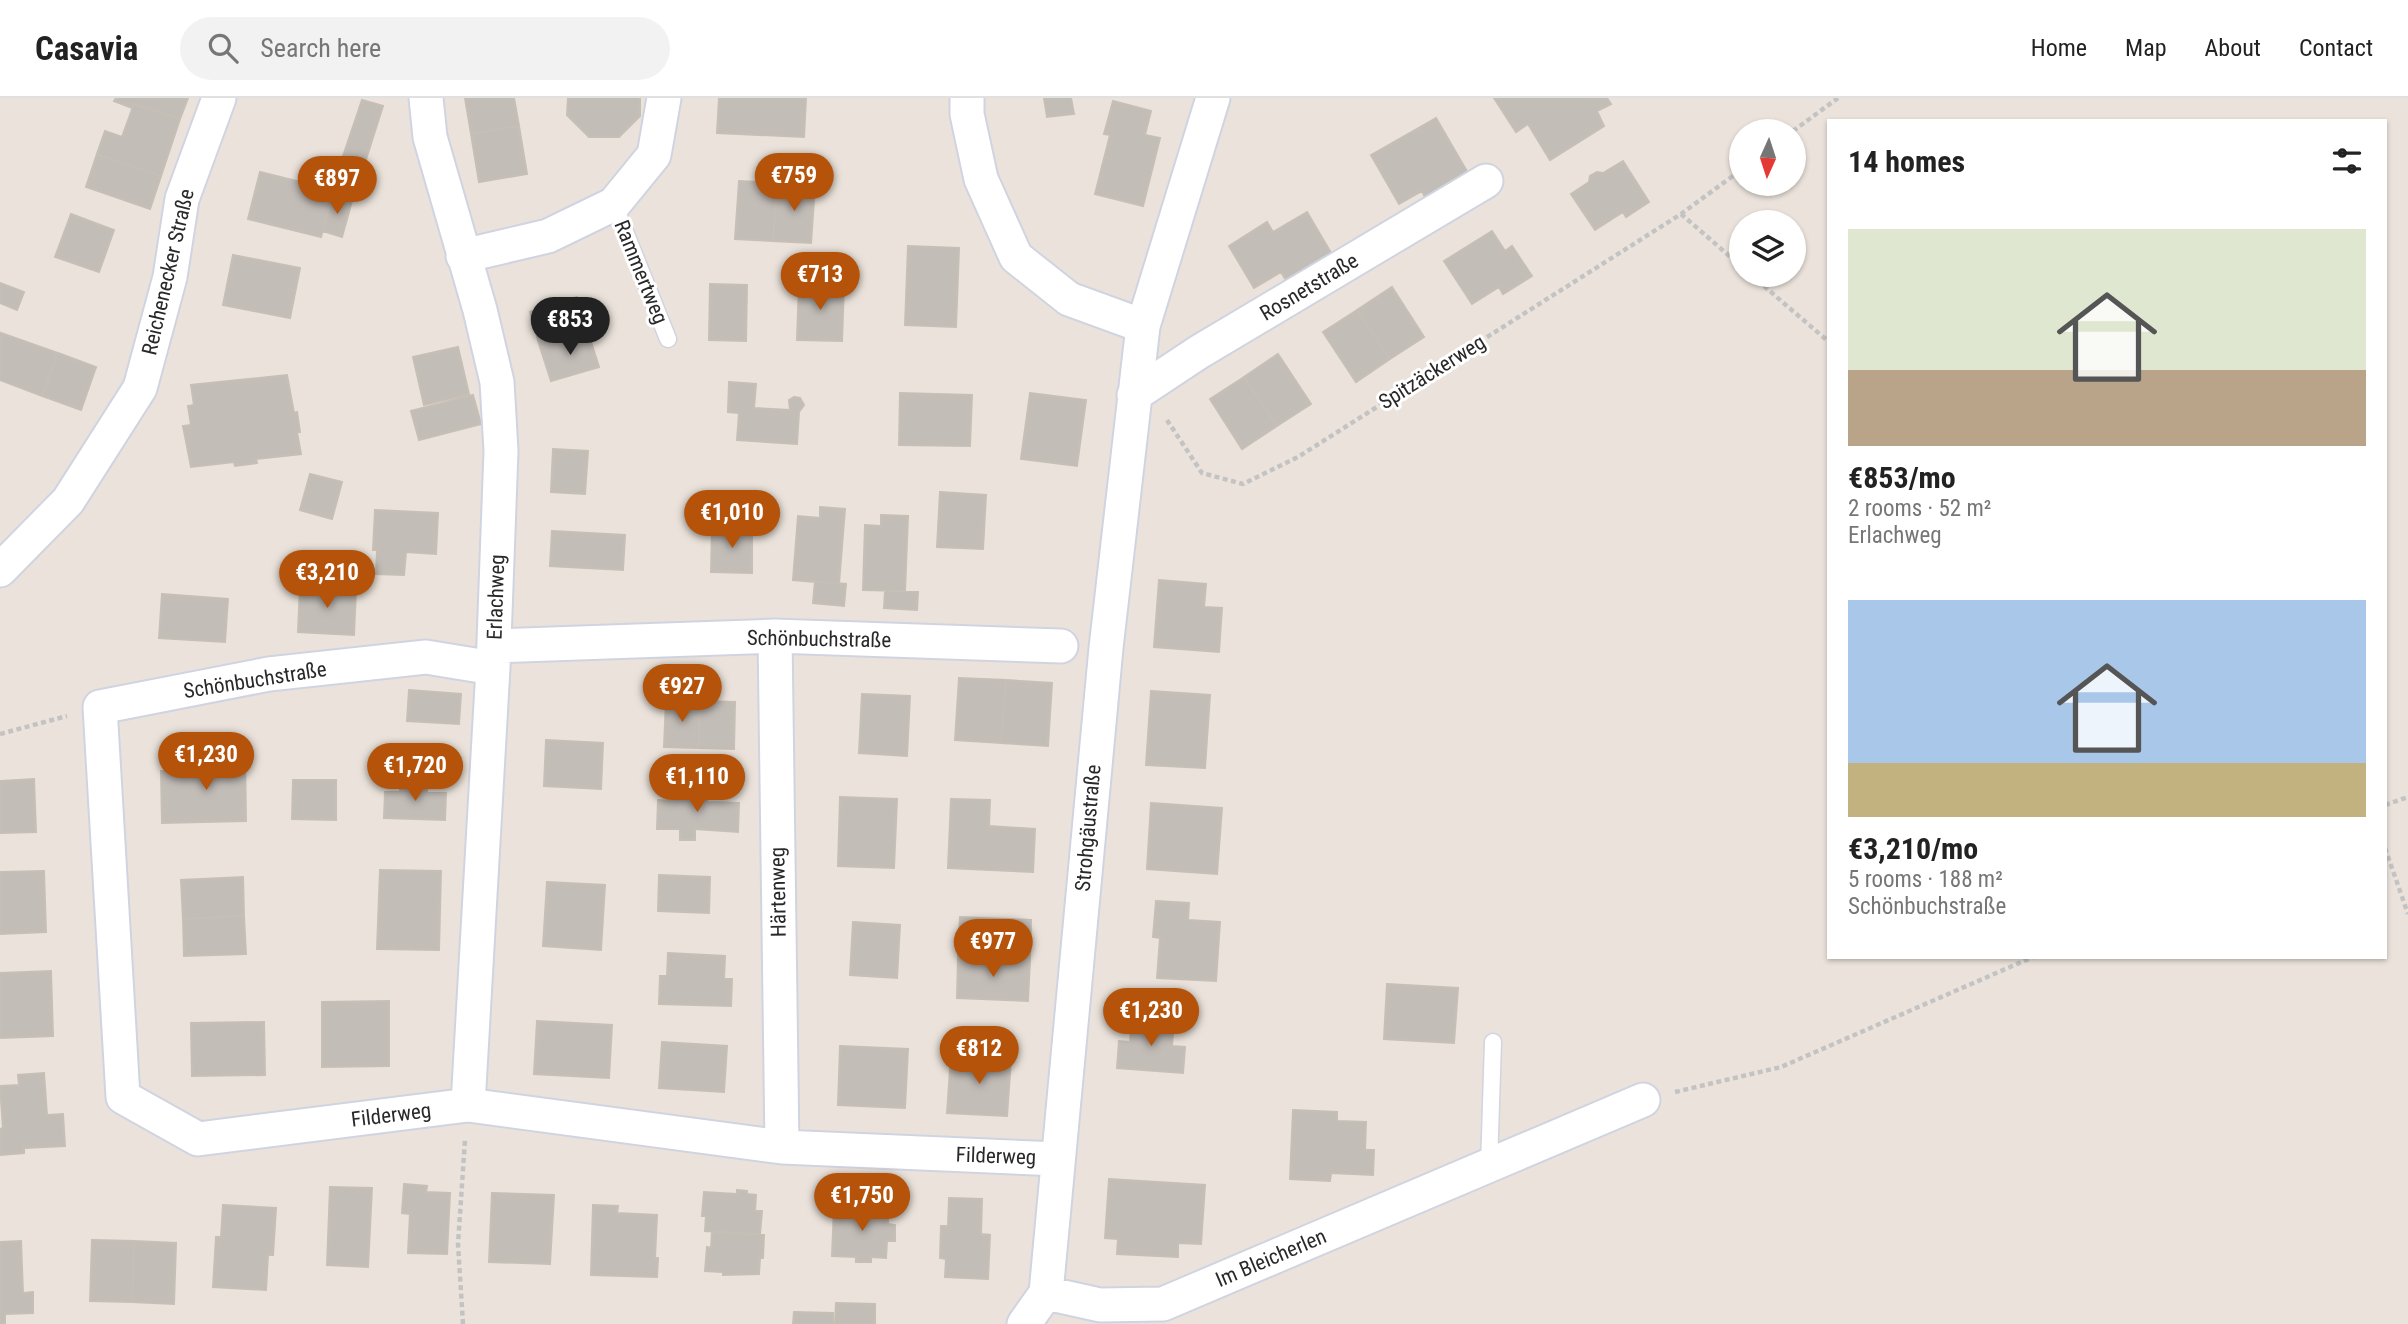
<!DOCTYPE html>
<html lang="en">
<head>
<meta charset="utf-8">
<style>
	body { margin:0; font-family:"Roboto Condensed",sans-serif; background:#f2f2f2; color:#222; height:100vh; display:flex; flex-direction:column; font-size:26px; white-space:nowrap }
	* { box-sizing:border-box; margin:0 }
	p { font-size:23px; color:#767676 }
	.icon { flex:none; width:38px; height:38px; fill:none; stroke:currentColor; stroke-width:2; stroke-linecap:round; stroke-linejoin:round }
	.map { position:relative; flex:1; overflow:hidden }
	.sheet { position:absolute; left:1827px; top:21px; width:560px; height:840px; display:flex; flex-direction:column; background:#fff; border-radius:0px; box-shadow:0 2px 5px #0004 }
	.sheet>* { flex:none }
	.needle { width:46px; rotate:183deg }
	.tools { position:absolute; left:1729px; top:21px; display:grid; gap:14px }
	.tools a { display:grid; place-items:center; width:77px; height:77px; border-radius:50%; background:#fff; box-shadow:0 2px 5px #0004; font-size:35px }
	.price { position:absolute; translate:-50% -60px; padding:0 16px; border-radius:24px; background:#b45309; color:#fff; font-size:23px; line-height:46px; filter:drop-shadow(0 2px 4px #0008) }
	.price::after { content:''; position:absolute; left:50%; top:42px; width:21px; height:16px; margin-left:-10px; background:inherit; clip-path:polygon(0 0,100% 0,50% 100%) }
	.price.current { background:#222; color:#fff }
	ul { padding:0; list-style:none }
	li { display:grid; align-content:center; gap:14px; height:371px; padding:0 21px }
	li span { display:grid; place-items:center; height:217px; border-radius:0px; color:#555 }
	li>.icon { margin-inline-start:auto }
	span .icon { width:126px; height:126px; fill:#fffc; stroke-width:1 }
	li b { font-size:30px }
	h2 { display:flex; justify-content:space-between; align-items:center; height:84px; padding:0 21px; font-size:30px }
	header { display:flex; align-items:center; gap:42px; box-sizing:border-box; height:98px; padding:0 35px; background:#fff; border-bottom:2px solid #e0e0e0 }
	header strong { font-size:33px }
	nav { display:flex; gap:38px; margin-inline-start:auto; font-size:24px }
	.search { width:490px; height:63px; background:#f2f2f2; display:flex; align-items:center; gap:18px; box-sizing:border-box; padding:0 24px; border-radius:38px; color:#767676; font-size:26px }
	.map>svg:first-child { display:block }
	.building { fill:#c3bdb8; stroke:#c6bfb5; stroke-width:2 }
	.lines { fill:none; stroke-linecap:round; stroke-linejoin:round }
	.service-casing { stroke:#d0d4e1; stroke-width:19 }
	.minor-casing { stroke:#d0d4e1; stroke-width:37 }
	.path { stroke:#c3c3c3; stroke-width:4.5; stroke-dasharray:5 3.5; stroke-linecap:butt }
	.service { stroke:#fff; stroke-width:16 }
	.minor { stroke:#fff; stroke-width:33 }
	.labels { text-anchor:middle; stroke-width:6; stroke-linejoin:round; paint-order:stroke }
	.street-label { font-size:21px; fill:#292929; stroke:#fff }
</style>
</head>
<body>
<header>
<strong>Casavia</strong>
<div class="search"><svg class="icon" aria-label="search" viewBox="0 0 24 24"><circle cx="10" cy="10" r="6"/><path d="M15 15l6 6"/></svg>Search here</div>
<nav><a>Home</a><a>Map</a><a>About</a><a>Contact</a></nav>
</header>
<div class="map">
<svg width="2408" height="1226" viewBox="0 0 2408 1226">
	<rect width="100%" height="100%" fill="#ebe3db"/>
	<!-- building -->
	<path class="building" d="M116 0H188L180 21 134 6 132 10 114 3Z
		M465 0H514L519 28 471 36Z
		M568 0H640V18L619 39H589L567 17Z
		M719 0H806L804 39 717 35Z
		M1044 0H1071L1074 16 1047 19Z
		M1494 0H1607L1611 6 1597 13 1604 28 1550 62 1528 26 1516 34Z
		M362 2 383 8 362 74 340 67Z
		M1113 3 1151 13 1145 37 1160 40 1143 108 1095 96 1110 37 1104 36Z
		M134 6 180 21 161 78 97 56 105 33 122 39Z
		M1436 20 1468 75 1425 99 1422 93 1399 106 1371 57Z
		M519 28 527 76 479 84 471 36Z
		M97 56 161 78 150 111 86 89Z
		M1623 63 1649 104 1626 119 1623 114 1595 132 1571 96 1589 84 1590 78 1597 74 1603 75Z
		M260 74 333 92 321 139 248 121Z
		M739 83 777 85 773 143 735 141Z
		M777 85 815 88 811 145 773 143Z
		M332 97 352 103 342 139 323 133Z
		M1307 114 1331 155 1286 182 1281 174 1254 190 1229 148 1267 124 1273 134Z
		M71 116 114 132 99 174 55 159Z
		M1492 133 1505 153 1512 148 1532 178 1503 196 1499 189 1472 206 1444 163Z
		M908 148 959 150 956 229 905 227Z
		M233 157 300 170 290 220 223 207Z
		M0 185 24 194 17 212 0 205Z
		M799 185 844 187 842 243 797 242Z
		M710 186 747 187 746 243 709 242Z
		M1392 189 1424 239 1390 261 1357 212Z
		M577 199 588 234 540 249 530 214Z
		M1357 212 1390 261 1356 284 1323 234Z
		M588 234 599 269 551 283 540 249Z
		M1 235 58 255 42 298 0 282Z
		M458 249 469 296 424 307 413 259Z
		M58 255 96 269 81 312 42 298Z
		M1278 256 1311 306 1277 328 1244 279Z
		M287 277 294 315 297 314 300 334H297L301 356 256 361 257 365 235 368 234 364 191 369 183 328 191 327 188 308 194 307 191 287Z
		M1244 279 1277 328 1242 351 1210 301Z
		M729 284 756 286 754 310 790 312 789 302 794 299 800 300 804 307 799 314 797 346 737 342 739 315 728 314Z
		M900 295 972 297 970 348 899 347Z
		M1030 295 1086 302 1077 368 1021 361Z
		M473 297 481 326 419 342 411 313Z
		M553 351 588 353 585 396 551 394Z
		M310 376 342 384 332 421 300 412Z
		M940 394 986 397 983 451 937 449Z
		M820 409 845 411 839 486 793 482 798 418 820 420Z
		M375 412 438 415 436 456 406 454 404 477 376 476 377 452H373Z
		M881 417 908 418 905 493 863 492 865 427 881 428Z
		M712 430H752V475L711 474Z
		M552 433 625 437 623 472 550 468Z
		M1159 482 1206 486 1204 509 1222 510 1219 554 1154 549Z
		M322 483H336L335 490 356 491 354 537 298 534 300 488 321 489Z
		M815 483 846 486 844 508 813 505Z
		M885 493 918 494 917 512 884 510Z
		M162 496 228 501 225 544 159 540Z
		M959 580 1006 582 1001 645 955 642Z
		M1006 582 1052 585 1048 648 1001 645Z
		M409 592 461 596 459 626 407 623Z
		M1151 593 1210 597 1205 670 1146 667Z
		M862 596 910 598 907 658 859 655Z
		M666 602 700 603 699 650 664 649Z
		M700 603 735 604 734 651 699 650Z
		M546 642 603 645 601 691 544 688Z
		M245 656 246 723 162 725 161 673 211 672V657Z
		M34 681 36 734 0 735V683Z
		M293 682H336V722L292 721Z
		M400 682 427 683V695H446L445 722 384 720 385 694H400Z
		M677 692 708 693 707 704 739 705 738 734 695 731V742H680V731H657L658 702 677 703Z
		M840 699 897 701 894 770 838 768Z
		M951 701 990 702 989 728 1035 731 1033 774 948 770Z
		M1151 705 1222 710 1217 776 1147 771Z
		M380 772 441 773 439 852 377 851Z
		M44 773 46 834 0 836V774Z
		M659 777 710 779 709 815 658 813Z
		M243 779 244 818 183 821 181 782Z
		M547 784 605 787 601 852 543 848Z
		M1156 803 1189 805 1188 822 1220 824 1216 883 1157 880 1160 840 1153 839Z
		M244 818 246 856 184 858 183 821Z
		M960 819 1031 822 1030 862 958 859Z
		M853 824 900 827 897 880 850 877Z
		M668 855 725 858 724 881H732L731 908 659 906 660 878H667Z
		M958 859 1030 862 1028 903 957 900Z
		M51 873 53 938 0 940V875Z
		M1387 886 1458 890 1454 945 1384 941Z
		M389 903V968L322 969V904Z
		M1132 921 1174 925 1172 948 1185 949 1183 975 1117 970 1119 943 1130 944Z
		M537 923 612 927 609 980 534 976Z
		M264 924 265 977 192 978 191 925Z
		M662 944 727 948 724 994 659 990Z
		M840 948 908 951 905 1010 838 1007Z
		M951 957 1011 961 1007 1018 947 1015Z
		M44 975 47 1017 63 1016 65 1048 24 1050V1055L0 1057V1031L3 1030 0 988 19 987 18 977Z
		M1293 1012 1337 1014V1023L1366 1024 1365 1052H1374L1373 1077 1331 1075 1330 1083 1290 1081Z
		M1109 1081 1205 1087 1201 1146 1178 1145V1159L1117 1156 1118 1141 1105 1140Z
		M404 1086 427 1088 426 1094 450 1095 447 1156 408 1155 410 1116 402 1115Z
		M330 1089 372 1090 368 1169 327 1167Z
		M737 1092 747 1093V1096L756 1097 755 1113H762L760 1136 705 1133 706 1118H702L704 1094 737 1096Z
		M492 1095 554 1097 550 1166 489 1164Z
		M949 1100 982 1101 981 1136 990 1137 988 1181 945 1179 946 1161 940 1160 941 1128H948Z
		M871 1105H885V1112H888V1126L895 1127V1143H887L886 1160 871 1159V1164H856V1159L832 1158 834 1109 871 1111Z
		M223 1107 276 1110 273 1157H268L266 1192 213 1189 216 1139H221Z
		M593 1107 618 1108 617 1115 657 1117 655 1160H658L657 1179 591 1177Z
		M712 1134 764 1137 763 1160H760L759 1176 723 1177V1174L705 1173 707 1149 711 1150Z
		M92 1142 134 1143 132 1204 90 1203Z
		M21 1143 23 1195 33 1194V1215L5 1216V1225H0V1144Z
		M134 1143 176 1145 174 1206 132 1204Z
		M836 1205 875 1206V1226H835Z
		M794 1214 833 1215V1226H793Z"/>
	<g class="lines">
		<!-- service casing -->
		<g class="service-casing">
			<path id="service" d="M614 106 668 241
				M1489 1068 1493 944"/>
		</g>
		<!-- minor casing -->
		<g class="minor-casing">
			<path id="minor" d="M426 0 430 39 480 212 497 284 501 353 493 570 468 1007
				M967 0V16L981 81 1016 159 1069 201 1143 228
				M463 158 548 138 614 106 654 57 664 0
				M1134 297 1199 254 1486 83
				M0 472 68 403 140 290 170 179 182 101 219 0
				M775 538 782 1049
				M494 548 775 538 1061 548
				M493 570 426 559 269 576 100 609 123 999 198 1041 468 1007 782 1049 1057 1061
				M1046 1195 1100 1207 1163 1206 1643 1002
				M1024 1226 1046 1195 1106 550 1143 228 1213 0"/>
		</g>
		<!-- path -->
		<path class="path" d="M1793 33 1838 0
			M1681 116 1741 168
			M1751 177 1829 244
			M1167 322 1202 375 1243 386 1298 359 1681 116 1741 72
			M0 636 67 618
			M2385 707 2408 699
			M2385 750 2408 816
			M1675 994 1781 969 2033 859
			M463 1226 458 1146 465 1042"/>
		<!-- service -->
		<use href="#service" class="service"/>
		<!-- minor -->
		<use href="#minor" class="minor"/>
	</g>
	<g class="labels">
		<!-- street labels -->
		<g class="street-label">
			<text transform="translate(168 174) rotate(-77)" y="7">Reichenecker Straße</text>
			<text transform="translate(641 174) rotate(68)" y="7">Rammertweg</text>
			<text transform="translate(1309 189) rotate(-31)" y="7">Rosnetstraße</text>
			<text transform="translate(1432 274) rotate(-32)" y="7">Spitzäckerweg</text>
			<text transform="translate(496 499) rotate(-88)" y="7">Erlachweg</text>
			<text transform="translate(819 541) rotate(1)" y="7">Schönbuchstraße</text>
			<text transform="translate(255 582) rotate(-9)" y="7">Schönbuchstraße</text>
			<text transform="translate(1088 730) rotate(-85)" y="7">Strohgäustraße</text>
			<text transform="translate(778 794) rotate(-91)" y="7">Härtenweg</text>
			<text transform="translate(391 1017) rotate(-7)" y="7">Filderweg</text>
			<text transform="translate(996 1058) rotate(2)" y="7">Filderweg</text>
			<text transform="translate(1271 1160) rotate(-23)" y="7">Im Bleicherlen</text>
		</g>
	</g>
</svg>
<div class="tools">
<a><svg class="needle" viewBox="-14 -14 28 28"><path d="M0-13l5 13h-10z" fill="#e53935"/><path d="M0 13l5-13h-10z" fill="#767676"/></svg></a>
<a><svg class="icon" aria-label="layers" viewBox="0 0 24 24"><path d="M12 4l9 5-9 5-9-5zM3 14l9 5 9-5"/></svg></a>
</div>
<b class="price" style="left:794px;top:115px">€759</b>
<b class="price" style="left:337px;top:118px">€897</b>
<b class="price" style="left:820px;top:214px">€713</b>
<b class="price current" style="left:570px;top:259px">€853</b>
<b class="price" style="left:732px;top:452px">€1,010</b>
<b class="price" style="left:327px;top:512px">€3,210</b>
<b class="price" style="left:682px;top:626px">€927</b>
<b class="price" style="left:206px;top:694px">€1,230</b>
<b class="price" style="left:415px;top:705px">€1,720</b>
<b class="price" style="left:697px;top:716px">€1,110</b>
<b class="price" style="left:993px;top:881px">€977</b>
<b class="price" style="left:1151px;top:950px">€1,230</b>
<b class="price" style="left:979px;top:988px">€812</b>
<b class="price" style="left:862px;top:1135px">€1,750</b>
<section class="sheet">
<h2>14 homes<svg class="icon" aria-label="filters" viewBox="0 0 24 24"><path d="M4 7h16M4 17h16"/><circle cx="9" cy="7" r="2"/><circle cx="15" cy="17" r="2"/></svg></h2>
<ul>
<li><span style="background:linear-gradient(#dfe7d0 65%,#b9a48a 0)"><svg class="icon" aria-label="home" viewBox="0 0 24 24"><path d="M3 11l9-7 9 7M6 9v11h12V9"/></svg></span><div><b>€853/mo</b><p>2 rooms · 52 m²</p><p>Erlachweg</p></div></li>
<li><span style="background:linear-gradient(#a9c7e8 75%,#c2b280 0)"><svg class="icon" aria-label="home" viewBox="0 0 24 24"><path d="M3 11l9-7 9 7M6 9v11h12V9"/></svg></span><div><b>€3,210/mo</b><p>5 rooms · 188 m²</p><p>Schönbuchstraße</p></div></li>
</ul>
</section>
</div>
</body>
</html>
